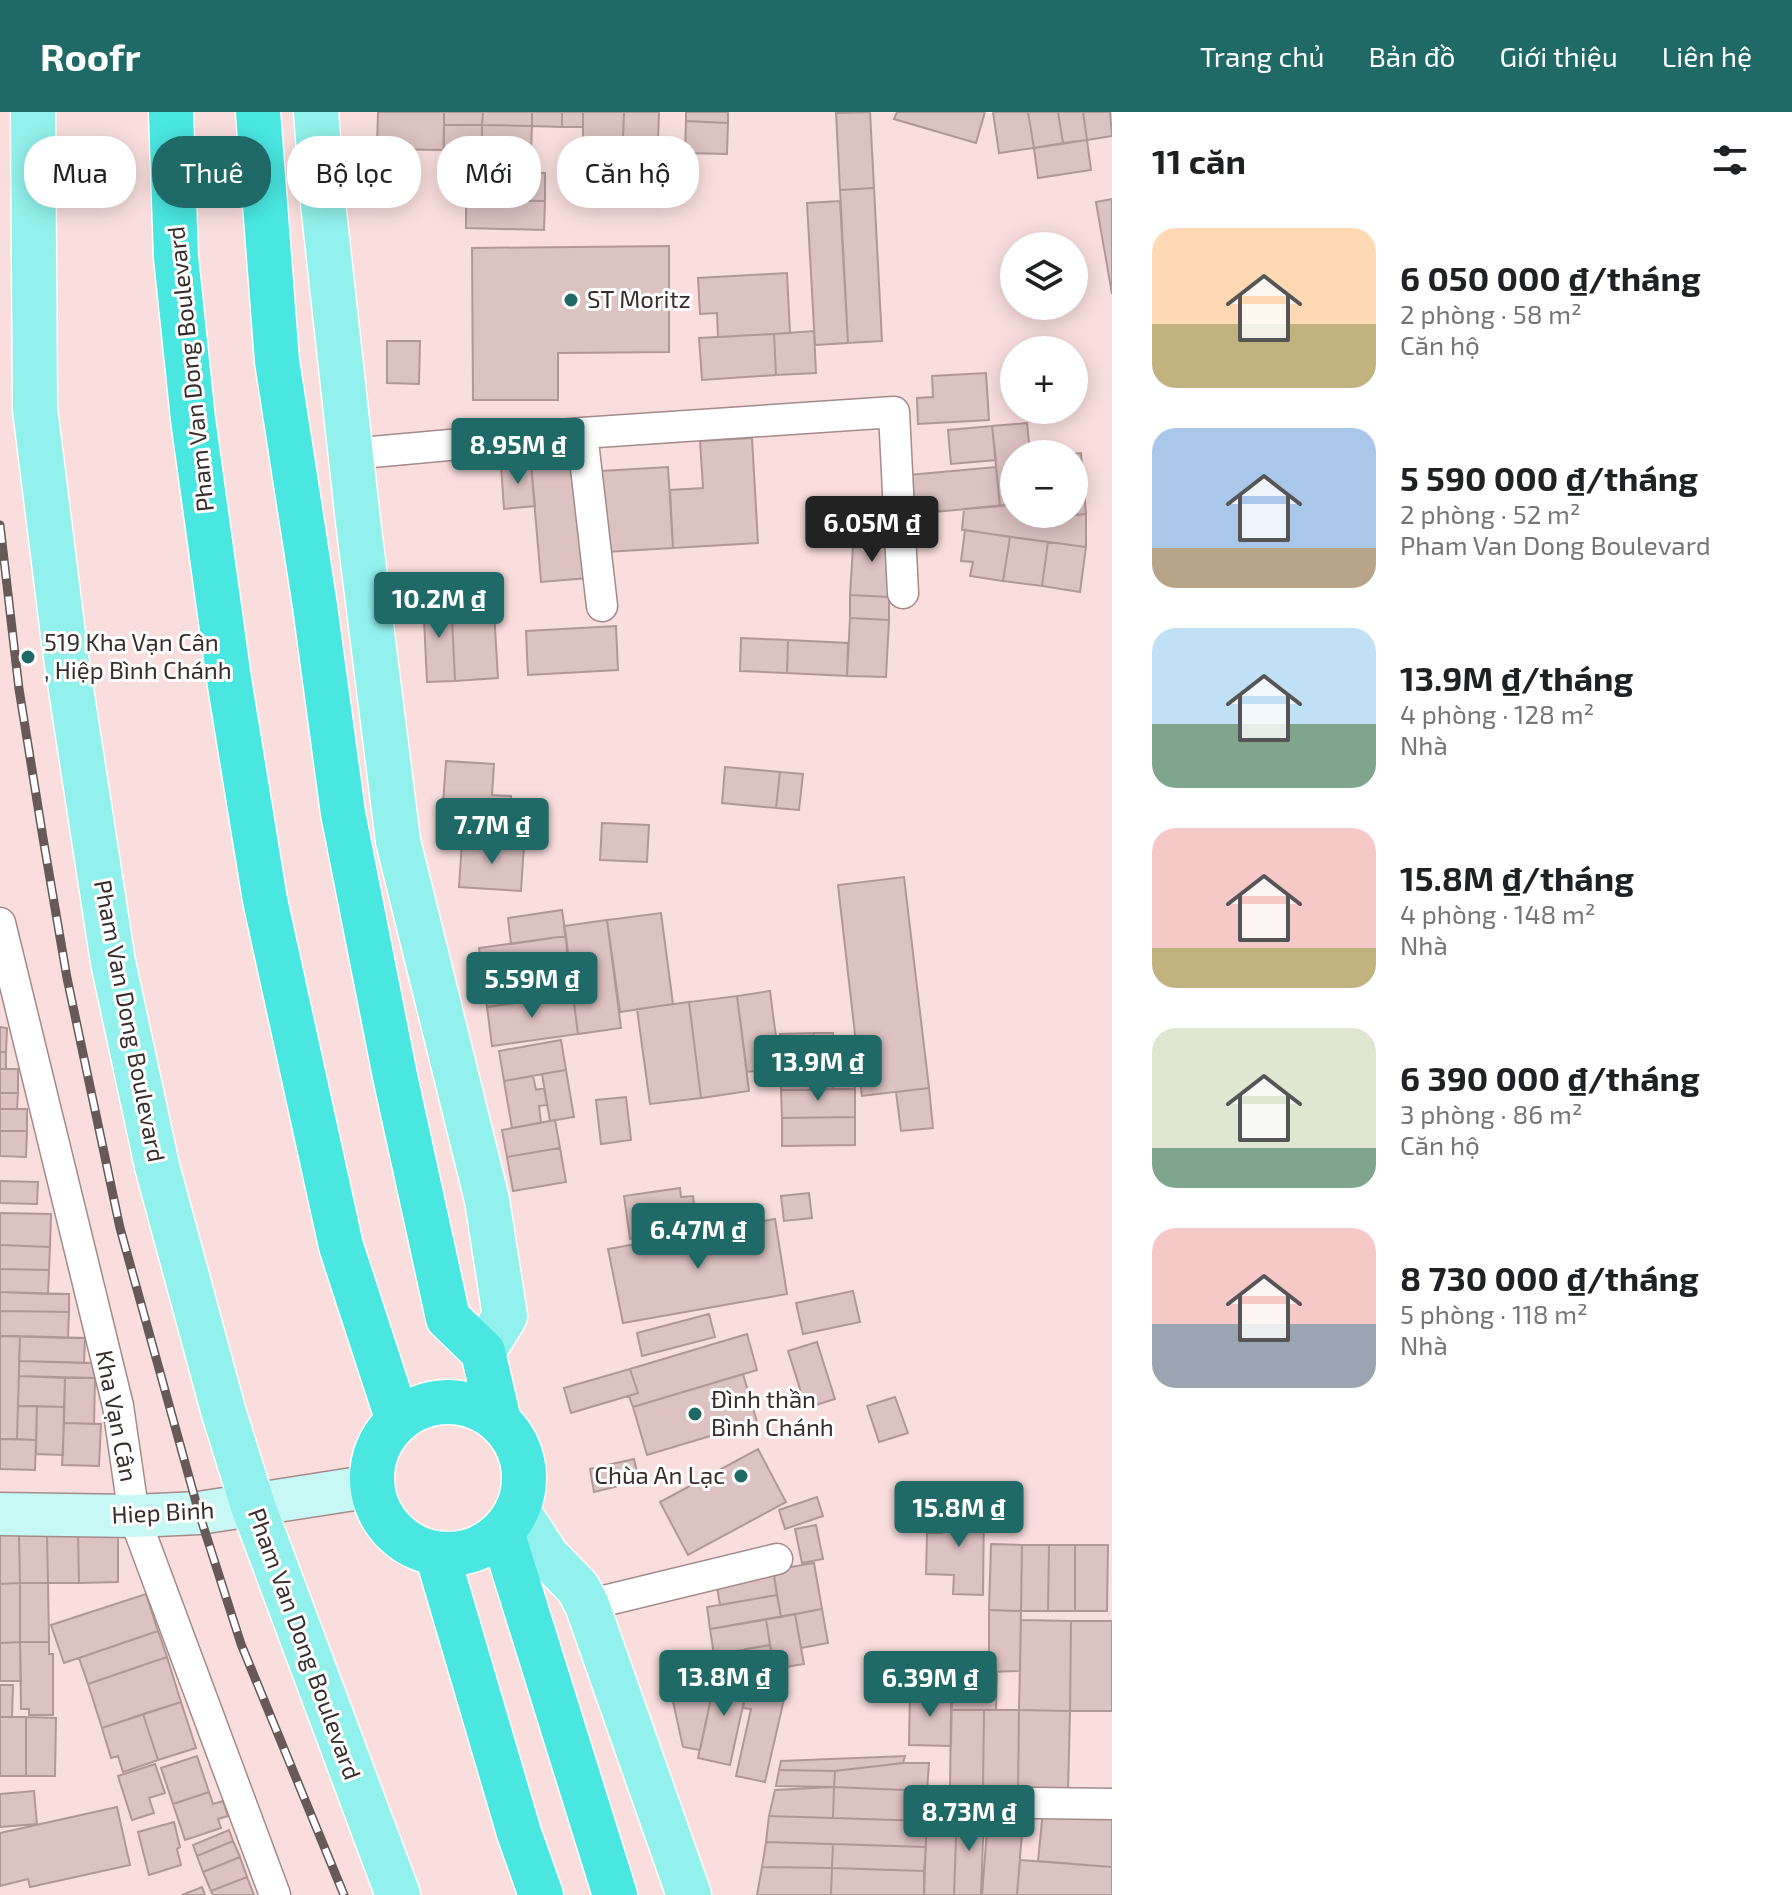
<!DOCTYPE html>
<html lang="vi">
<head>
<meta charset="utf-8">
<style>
	body { margin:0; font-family:"Exo 2",sans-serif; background:#f6f6f6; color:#202124; height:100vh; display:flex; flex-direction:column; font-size:30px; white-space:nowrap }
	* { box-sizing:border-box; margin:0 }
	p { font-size:26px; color:#757577 }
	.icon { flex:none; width:44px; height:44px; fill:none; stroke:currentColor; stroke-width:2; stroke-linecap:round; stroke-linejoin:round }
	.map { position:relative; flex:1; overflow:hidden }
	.details { display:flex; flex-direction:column; background:#fff; width:680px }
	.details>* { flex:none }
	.banner { position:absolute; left:24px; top:24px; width:760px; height:72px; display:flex; gap:16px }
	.controls { position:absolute; left:1000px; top:120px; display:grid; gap:16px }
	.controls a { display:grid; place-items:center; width:88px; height:88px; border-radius:50%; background:#fff; box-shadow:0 4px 20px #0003; font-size:40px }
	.price { position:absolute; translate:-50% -68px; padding:0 18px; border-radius:8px; background:#1f6a67; color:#fff; font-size:26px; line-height:52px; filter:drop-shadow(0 2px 4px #0008) }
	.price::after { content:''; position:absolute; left:50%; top:48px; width:24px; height:18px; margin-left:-12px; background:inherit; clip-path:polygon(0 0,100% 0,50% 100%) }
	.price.active { background:#222; color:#fff }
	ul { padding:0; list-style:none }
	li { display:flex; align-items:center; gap:24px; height:200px; padding:0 40px }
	li span { display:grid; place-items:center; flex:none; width:224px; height:160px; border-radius:24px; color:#555 }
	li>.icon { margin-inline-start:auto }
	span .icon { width:96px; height:96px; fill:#fffc; stroke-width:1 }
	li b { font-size:34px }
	h2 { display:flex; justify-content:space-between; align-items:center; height:96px; padding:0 40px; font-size:34px }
	.chip { padding:0 28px; border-radius:32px; background:#fff; box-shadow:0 4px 20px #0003; font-size:28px; line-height:72px }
	.chip.active { background:#1f6a67; color:#fff }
	header { display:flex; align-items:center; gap:48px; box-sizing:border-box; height:112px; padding:0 40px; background:#1f6a67; color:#fff }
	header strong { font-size:38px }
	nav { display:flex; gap:44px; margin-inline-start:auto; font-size:28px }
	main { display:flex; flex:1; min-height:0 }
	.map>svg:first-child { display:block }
	.building { fill:#dcc2c1; stroke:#b19897; stroke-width:2 }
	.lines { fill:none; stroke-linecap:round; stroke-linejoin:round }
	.street-casing { stroke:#a48b8a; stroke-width:33 }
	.secondary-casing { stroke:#a48b8a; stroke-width:45 }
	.primary-casing { stroke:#fff; stroke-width:47 }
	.highway-casing { stroke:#fff; stroke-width:47 }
	.street { stroke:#fff; stroke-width:30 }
	.secondary { stroke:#c8f8f6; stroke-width:42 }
	.primary { stroke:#92f1ec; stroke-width:44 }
	.highway { stroke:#49e7e0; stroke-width:44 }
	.rail-casing { stroke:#675958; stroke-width:9 }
	.rail { stroke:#fff; stroke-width:6; stroke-dasharray:18; stroke-linecap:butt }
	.poi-dot { fill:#1f6a67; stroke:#fff; stroke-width:3 }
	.labels { text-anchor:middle; stroke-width:6; stroke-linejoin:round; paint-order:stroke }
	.poi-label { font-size:24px; fill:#372d2d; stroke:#fff; text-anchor:start }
	.street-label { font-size:24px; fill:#372d2d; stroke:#fff }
</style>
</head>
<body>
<header>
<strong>Roofr</strong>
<nav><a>Trang chủ</a><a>Bản đồ</a><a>Giới thiệu</a><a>Liên hệ</a></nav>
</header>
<main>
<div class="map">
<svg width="1112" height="1783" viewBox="0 0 1112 1783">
	<rect width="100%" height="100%" fill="#f9dedd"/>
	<!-- building -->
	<path class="building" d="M378 0H444V38L377 37Z
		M444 0H483L482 13H444Z
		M483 0H532V14L482 13Z
		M532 0H562V15L532 14Z
		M562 0H583V15H562Z
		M583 0H624L623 27 583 26Z
		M624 0H659L658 27H623Z
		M686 0H728V11L686 9Z
		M870 0 874 76 840 78 836 1Z
		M897 0H985L976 31 894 7Z
		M993 0H1028L1034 36 999 41Z
		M1028 0H1058L1063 31 1034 36Z
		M1058 0H1083L1087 28 1063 31Z
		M1083 0H1110L1112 24 1087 28Z
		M686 9 728 11 727 42 685 41Z
		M444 13H482V60L443 59Z
		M482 13 532 14 531 38 482 37Z
		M1087 28 1091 58 1038 66 1034 36Z
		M482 37 531 38 530 61 482 60Z
		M467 60 545 61V89L466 88Z
		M874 76 882 229 848 231 840 78Z
		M1112 87V182L1096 90Z
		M466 88 545 89 544 118 466 116Z
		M840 89 848 231 815 233 807 91Z
		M669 134V240L558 241V288H473L472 136Z
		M787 161 790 221 718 225 717 201 700 202 698 166Z
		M814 219 816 261 776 263 774 222Z
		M774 222 776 263 702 268 699 226Z
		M387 229H420L419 272 387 271Z
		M986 261 989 308 918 312 917 286 933 285 932 264Z
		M1027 311 1030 342H1014V392L1000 394 992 314Z
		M992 314 996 348 951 352 948 318Z
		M752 326 758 431 673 436 670 378 703 376 700 329Z
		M1081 341 1086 402 1036 406 1035 402H1074L1072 342Z
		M578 347 588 466 541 470 531 352Z
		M531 352 535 394 504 397 501 354Z
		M668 355 673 436 606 440 601 359Z
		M996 355 1000 394 923 401 922 386 911 387 909 363Z
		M1014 392V402H1035L1036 406 1086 402V435L962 418 964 397Z
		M965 418 1010 425 1003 469 970 464 973 450 961 449Z
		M854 419 893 421 889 485 850 483Z
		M1010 425 1048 430 1042 474 1003 469Z
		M1048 430 1086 435 1080 480 1042 474Z
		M493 482 498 566 455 569 451 485Z
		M850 483 889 485V508L850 506Z
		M451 485 455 569 427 570 423 486Z
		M850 506 889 508 886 565 847 564Z
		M616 514 618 558 528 563 526 519Z
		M741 526 788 528 787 561 740 559Z
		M788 528 848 531 847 564 787 561Z
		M446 649 494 652 492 683 511 684 509 720 457 716 458 707 442 706Z
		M725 655 780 660 776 696 722 691Z
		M780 660 803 662 799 698 776 696Z
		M602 711 649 713 647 750 600 748Z
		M462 729 524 733 521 779 459 775Z
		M904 765 929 976 862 984 838 773Z
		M562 798 566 824 511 832 508 806Z
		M661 801 673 892 620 900 607 808Z
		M607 808 621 916 578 922 564 814Z
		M566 824 570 858 483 870 479 836Z
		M570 858 573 883 529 889 526 864Z
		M526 864 529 889 487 895 483 870Z
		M770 879 780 956 747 960 737 884Z
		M573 883 578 922 492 934 487 895Z
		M737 884 749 979 701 986 689 890Z
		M689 890 701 986 650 992 637 897Z
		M0 915 7 916 6 940H0Z
		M814 921V978H781L780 922Z
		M814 921H833V977L814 978Z
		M842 926H854L855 977H833V936L842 935Z
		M561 928 566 958 504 969 499 939Z
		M0 940H6V957H0Z
		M0 957H18V981H0Z
		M566 958 574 1005 550 1009 542 962Z
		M533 964 536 978 544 976 547 993 539 994 541 1011 512 1016 504 969Z
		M929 976 933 1016 901 1019 896 980Z
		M855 977V1005L782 1006 781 978Z
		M0 981H18L17 997H0Z
		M626 985 631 1028 601 1032 596 988Z
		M0 997H27V1019H0Z
		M855 1005V1033L782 1034V1006Z
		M555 1008 560 1036 507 1045 502 1018Z
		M0 1019H27L26 1045 0 1044Z
		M560 1036 566 1070 513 1079 507 1045Z
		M0 1069 38 1070 37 1092 0 1091Z
		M680 1076 681 1085 693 1084 697 1118 630 1127 624 1084Z
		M809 1081 812 1106 784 1109 781 1084Z
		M0 1101 51 1102 50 1135 0 1133Z
		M775 1107 787 1182 623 1211 608 1137Z
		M0 1133 50 1135 49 1158 0 1157Z
		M0 1157 49 1158 48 1182 0 1180Z
		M853 1179 860 1210 803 1222 796 1191Z
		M0 1180 69 1182V1200L0 1199Z
		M0 1199 69 1200 68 1226 0 1224Z
		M709 1202 715 1225 642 1244 637 1221Z
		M747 1222 757 1258 633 1295 629 1284 638 1281 630 1257Z
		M0 1224H20L17 1327H0Z
		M20 1224 85 1226 84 1251 19 1249Z
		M817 1230 835 1287 806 1296 788 1239Z
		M19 1249 95 1251V1266L19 1264Z
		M630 1257 638 1281 571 1301 564 1276Z
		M743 1262 757 1310 647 1343 633 1295Z
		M19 1264 65 1266 64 1295 18 1294Z
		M65 1266H95L94 1312 64 1311Z
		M895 1285 908 1321 879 1330 867 1294Z
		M18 1294H37L36 1328 17 1327Z
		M37 1294 64 1295 63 1343 36 1342Z
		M64 1311 101 1312 99 1354 62 1353Z
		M0 1327 36 1328 35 1358 0 1357Z
		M758 1337 786 1390 688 1443 660 1390Z
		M634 1347 639 1369 594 1380 590 1357Z
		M817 1385 823 1404 785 1417 779 1398Z
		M943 1394H984L983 1483 953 1482 954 1463 926 1462 927 1421H942Z
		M816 1413 823 1447 802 1451 795 1417Z
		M78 1422H118V1470L79 1471Z
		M78 1422 79 1471H48L47 1423Z
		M0 1423H19L20 1471 0 1472Z
		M19 1423H47L48 1471H20Z
		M991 1432 1022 1433 1021 1499 989 1498Z
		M1022 1433H1049L1048 1499H1021Z
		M1049 1433H1075V1499H1048Z
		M1075 1433H1108L1107 1499H1075Z
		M814 1451 822 1497 781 1505 773 1458Z
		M773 1458 777 1483 720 1493 716 1468Z
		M20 1471H48L49 1530H20Z
		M20 1471V1530L0 1531V1472Z
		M146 1482 158 1519 64 1551 51 1513Z
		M777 1483 781 1505 710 1517 707 1495Z
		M822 1497 828 1531 801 1536 795 1502Z
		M989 1498 1021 1499 1020 1559 989 1560Z
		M795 1502 804 1552 774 1557 766 1507Z
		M766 1507 770 1533 714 1543 710 1517Z
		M1021 1508 1071 1509 1070 1599 1019 1598Z
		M1071 1509H1112V1599H1070Z
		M158 1519 167 1545 88 1572 79 1546Z
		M20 1530 21 1569H0V1531Z
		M20 1530H49V1542H53V1603H29V1597H21Z
		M770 1533 774 1557 748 1561 745 1537Z
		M167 1545 181 1590 102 1616 88 1572Z
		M662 1547 703 1556 697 1582 670 1576Z
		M703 1556 717 1559 700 1638 683 1635 670 1576 697 1582Z
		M717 1559 749 1566 730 1653 698 1646Z
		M952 1560H997L996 1598H951Z
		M749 1566 787 1574 765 1670 736 1664 751 1597 743 1596Z
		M0 1573H13L12 1605H0Z
		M910 1580 952 1581 951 1634 909 1633Z
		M181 1590 196 1636 158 1648 143 1602Z
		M951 1598H984L983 1679H950Z
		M984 1598H1019L1018 1680 983 1679Z
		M1019 1598 1070 1599 1068 1680H1018Z
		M143 1602 158 1648 123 1660 118 1644 111 1646 102 1616Z
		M0 1605H26V1664H0Z
		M26 1605 56 1606 55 1664H26Z
		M197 1644 209 1680 173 1692 161 1656Z
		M905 1644 903 1651 835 1659 779 1658 781 1649Z
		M903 1651H929L927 1679 834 1675 835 1659Z
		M155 1652 165 1681 149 1686 154 1701 132 1708 118 1664Z
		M779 1658 835 1659 834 1675 776 1674Z
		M834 1675 833 1706 769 1704 775 1678Z
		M834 1675 927 1679 926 1709 833 1706Z
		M34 1679 37 1712 0 1715V1682Z
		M209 1680 213 1692 223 1689 228 1704 218 1707 221 1716 185 1728 173 1692Z
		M117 1695 130 1753 30 1775 28 1767 0 1774V1721Z
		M927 1698 957 1699 954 1783H924Z
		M957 1699 984 1700 981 1783H954Z
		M1043 1699 1112 1704V1755L1038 1749Z
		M769 1704 926 1709V1735L766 1730Z
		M988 1705 1023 1708 1017 1783H982Z
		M174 1710 180 1735 177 1737 181 1753 149 1763 138 1720Z
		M229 1718 233 1729 197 1744 193 1733Z
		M233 1729 240 1745 203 1760 197 1744Z
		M766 1730 833 1732 832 1756 762 1755Z
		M833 1732 926 1735 924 1759 832 1756Z
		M240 1745 247 1765 211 1779 203 1760Z
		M1020 1748 1112 1755V1783H1017Z
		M762 1755 832 1756 831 1783H757Z
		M832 1756 924 1759V1783H831Z
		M247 1765 254 1783H213L211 1779Z
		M202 1775 205 1783H182Z"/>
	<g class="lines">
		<!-- street casing -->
		<g class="street-casing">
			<path id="street" d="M582 321 602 494
				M350 342 582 321 894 300 903 481
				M0 811 118 1294 134 1404 275 1783
				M587 1493 777 1447
				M946 1690 1112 1692"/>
		</g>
		<!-- secondary casing -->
		<g class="secondary-casing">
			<path id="secondary" d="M0 1402 134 1404 199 1401 373 1374"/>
		</g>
		<!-- primary casing -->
		<g class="primary-casing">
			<path id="primary" d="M33 0 35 297 65 538 113 850 157 1054 223 1298 253 1394 398 1783
				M316 0 323 91 358 409 398 729 487 1088 505 1204 483 1240
				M517 1398 547 1444 578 1476 587 1493 689 1783"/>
		</g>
		<!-- highway casing -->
		<g class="highway-casing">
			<path id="highway" d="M171 0 176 145 193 307 229 567 265 788 341 1134 398 1309
				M258 0 277 249 315 494 343 701 395 964 448 1206 483 1240 499 1309
				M372 1366a76 76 0 1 1 152 0a76 76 0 1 1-152 0Z
				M502 1420 615 1783
				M437 1442 519 1721 541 1783"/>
		</g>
		<!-- street -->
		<use href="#street" class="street"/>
		<!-- secondary -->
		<use href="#secondary" class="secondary"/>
		<!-- primary -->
		<use href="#primary" class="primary"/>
		<!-- highway -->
		<use href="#highway" class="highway"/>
		<!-- rail casing -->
		<g class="rail-casing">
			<path id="rail" d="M0 413 19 577 43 726 67 866 120 1116 199 1401 241 1532 344 1783"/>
		</g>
		<!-- rail -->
		<use href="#rail" class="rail"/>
	</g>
	<!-- markers -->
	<g class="poi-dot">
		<circle cx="571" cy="188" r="8"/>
		<circle cx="28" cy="545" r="8"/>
		<circle cx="695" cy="1302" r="8"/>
		<circle cx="741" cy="1364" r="8"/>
	</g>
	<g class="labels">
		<!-- poi labels -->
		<g class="poi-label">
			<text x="587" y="196">ST Moritz</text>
			<text x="44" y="539">519 Kha Vạn Cân<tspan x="44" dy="28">, Hiệp Bình Chánh</tspan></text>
			<text x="711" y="1296">Đình thần<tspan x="711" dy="28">Bình Chánh</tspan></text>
			<text x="725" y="1372" text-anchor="end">Chùa An Lạc</text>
		</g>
		<!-- street labels -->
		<g class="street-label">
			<text transform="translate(191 257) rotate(-96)" y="8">Pham Van Dong Boulevard</text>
			<text transform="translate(129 909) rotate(79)" y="8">Pham Van Dong Boulevard</text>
			<text transform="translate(116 1304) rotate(79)" y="8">Kha Vạn Cân</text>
			<text transform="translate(163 1401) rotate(-3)" y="8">Hiep Binh</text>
			<text transform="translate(304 1532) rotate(70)" y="8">Pham Van Dong Boulevard</text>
		</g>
	</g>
</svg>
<div class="controls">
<a><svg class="icon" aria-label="layers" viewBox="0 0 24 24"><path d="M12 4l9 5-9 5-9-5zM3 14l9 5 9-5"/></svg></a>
<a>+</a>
<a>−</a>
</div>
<b class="price" style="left:518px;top:374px">8.95M ₫</b>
<b class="price active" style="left:872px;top:452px">6.05M ₫</b>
<b class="price" style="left:439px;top:528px">10.2M ₫</b>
<b class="price" style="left:492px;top:754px">7.7M ₫</b>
<b class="price" style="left:532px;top:908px">5.59M ₫</b>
<b class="price" style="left:818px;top:991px">13.9M ₫</b>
<b class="price" style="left:698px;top:1159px">6.47M ₫</b>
<b class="price" style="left:959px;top:1437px">15.8M ₫</b>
<b class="price" style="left:724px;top:1606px">13.8M ₫</b>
<b class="price" style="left:930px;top:1607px">6.39M ₫</b>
<b class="price" style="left:969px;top:1741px">8.73M ₫</b>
<div class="banner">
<a class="chip">Mua</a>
<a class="chip active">Thuê</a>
<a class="chip">Bộ lọc</a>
<a class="chip">Mới</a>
<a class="chip">Căn hộ</a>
</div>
</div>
<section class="details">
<h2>11 căn<svg class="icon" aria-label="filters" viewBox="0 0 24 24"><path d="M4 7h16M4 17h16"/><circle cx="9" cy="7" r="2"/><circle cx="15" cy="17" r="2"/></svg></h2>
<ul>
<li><span style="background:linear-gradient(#ffd9b3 60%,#c2b280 0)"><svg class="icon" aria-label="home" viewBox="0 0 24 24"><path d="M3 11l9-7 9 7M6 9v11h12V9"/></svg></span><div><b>6 050 000 ₫/tháng</b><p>2 phòng · 58 m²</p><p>Căn hộ</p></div></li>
<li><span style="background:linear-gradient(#a9c7e8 75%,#b9a48a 0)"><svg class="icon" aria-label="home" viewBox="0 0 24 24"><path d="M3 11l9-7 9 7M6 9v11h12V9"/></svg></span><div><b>5 590 000 ₫/tháng</b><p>2 phòng · 52 m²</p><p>Pham Van Dong Boulevard</p></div></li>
<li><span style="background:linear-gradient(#bfe0f5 60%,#7fa58c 0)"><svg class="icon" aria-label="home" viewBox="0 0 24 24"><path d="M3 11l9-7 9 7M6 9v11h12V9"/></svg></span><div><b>13.9M ₫/tháng</b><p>4 phòng · 128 m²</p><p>Nhà</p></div></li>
<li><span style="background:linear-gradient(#f6c9c9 75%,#c2b280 0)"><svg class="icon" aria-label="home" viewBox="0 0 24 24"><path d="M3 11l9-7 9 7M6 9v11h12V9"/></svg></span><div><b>15.8M ₫/tháng</b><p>4 phòng · 148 m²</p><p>Nhà</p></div></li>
<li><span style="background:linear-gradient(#dfe7d0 75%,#7fa58c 0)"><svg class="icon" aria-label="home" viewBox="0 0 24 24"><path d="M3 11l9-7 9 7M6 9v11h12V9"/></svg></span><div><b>6 390 000 ₫/tháng</b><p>3 phòng · 86 m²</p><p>Căn hộ</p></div></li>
<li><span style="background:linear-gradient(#f6c9c9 60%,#9aa5b1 0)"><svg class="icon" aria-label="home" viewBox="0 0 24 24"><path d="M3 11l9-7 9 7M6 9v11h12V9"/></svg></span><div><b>8 730 000 ₫/tháng</b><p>5 phòng · 118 m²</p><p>Nhà</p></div></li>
</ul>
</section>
</main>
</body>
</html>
